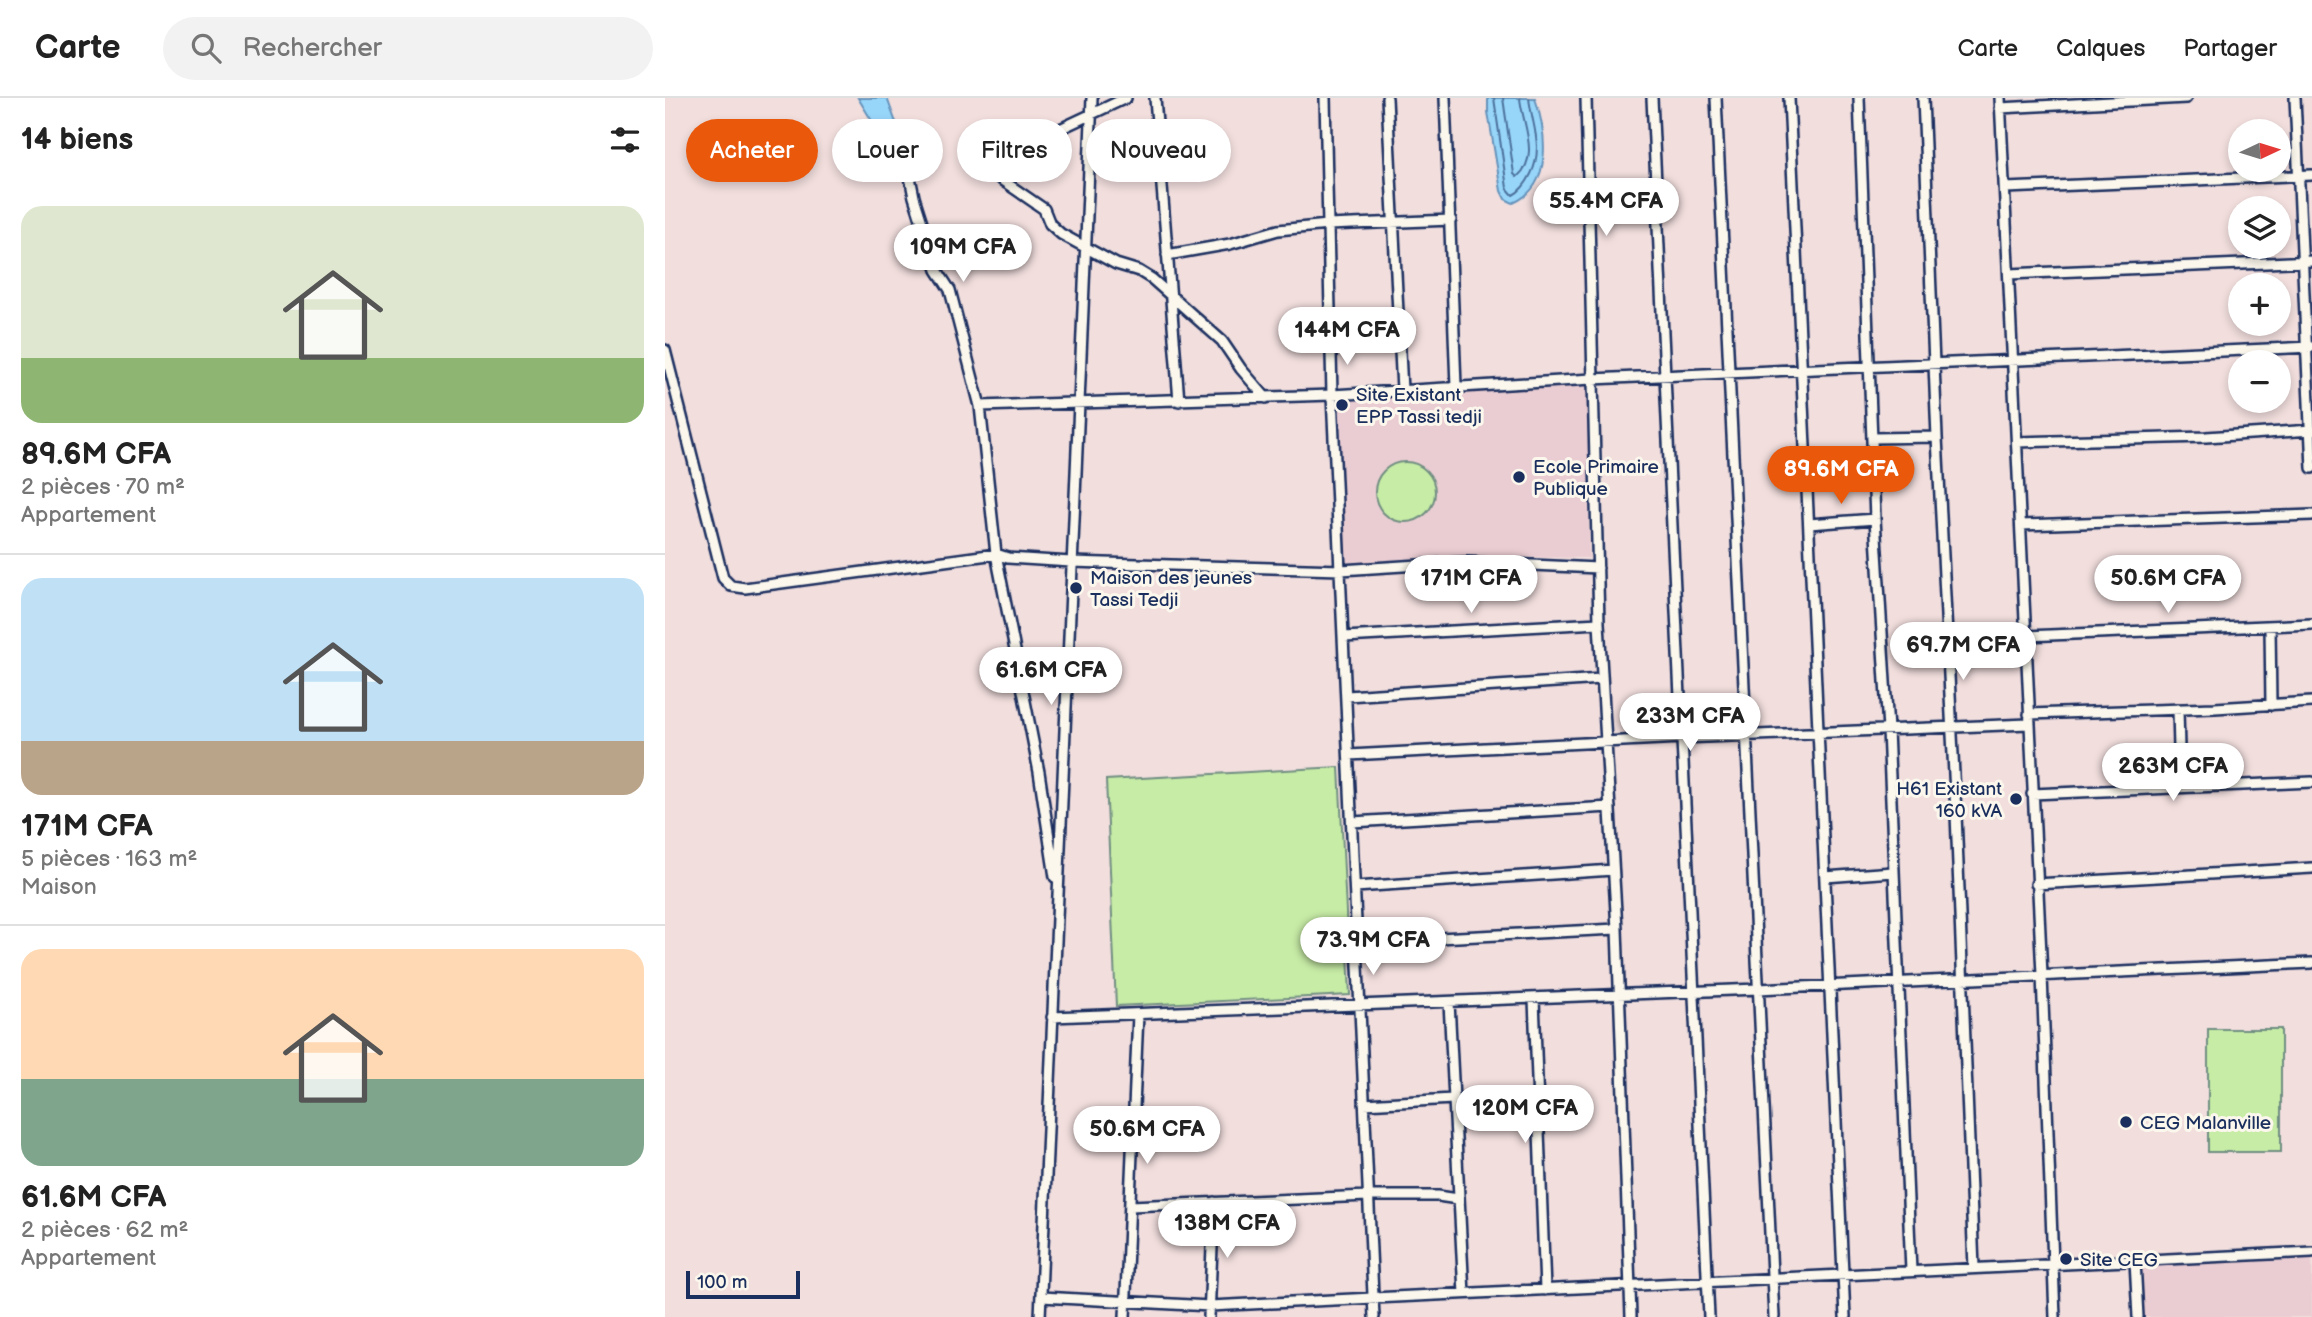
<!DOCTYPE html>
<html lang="fr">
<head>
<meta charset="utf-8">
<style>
	body { margin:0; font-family:"Balsamiq Sans",sans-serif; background:#f2f2f2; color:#222; height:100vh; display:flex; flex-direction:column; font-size:26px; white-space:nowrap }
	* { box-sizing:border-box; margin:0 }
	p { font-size:23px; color:#767676 }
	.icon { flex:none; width:38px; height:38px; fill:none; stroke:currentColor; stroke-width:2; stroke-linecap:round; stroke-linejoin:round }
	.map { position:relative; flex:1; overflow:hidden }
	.drawer { display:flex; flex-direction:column; background:#fff; width:665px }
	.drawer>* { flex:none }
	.guide { position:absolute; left:21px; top:21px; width:665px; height:63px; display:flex; gap:14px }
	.needle { width:46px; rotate:86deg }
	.fabs { position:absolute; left:1563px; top:21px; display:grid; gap:14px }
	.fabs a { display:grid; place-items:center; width:63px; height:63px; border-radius:50%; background:#fff; box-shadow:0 4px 10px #0003; font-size:35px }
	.scale { position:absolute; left:21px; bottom:18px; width:114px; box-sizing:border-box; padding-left:7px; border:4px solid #1b2f5e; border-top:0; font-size:19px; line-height:24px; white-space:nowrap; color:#1b2f5e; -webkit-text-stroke:5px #fbf7ec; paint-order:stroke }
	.price { position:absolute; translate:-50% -60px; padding:0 16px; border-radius:24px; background:#fff; color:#222; font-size:23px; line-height:46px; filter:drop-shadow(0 2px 4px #0008) }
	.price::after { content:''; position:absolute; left:50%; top:42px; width:21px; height:16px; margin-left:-10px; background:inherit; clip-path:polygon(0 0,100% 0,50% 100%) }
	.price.selected { background:#ea580c; color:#fff }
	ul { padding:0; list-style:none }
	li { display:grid; align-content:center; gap:14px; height:371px; padding:0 21px }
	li+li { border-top:2px solid #e0e0e0 }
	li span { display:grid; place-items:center; height:217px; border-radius:21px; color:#555 }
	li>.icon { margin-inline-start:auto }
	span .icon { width:126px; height:126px; fill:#fffc; stroke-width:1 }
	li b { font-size:30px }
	h2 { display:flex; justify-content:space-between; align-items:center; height:84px; padding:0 21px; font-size:30px }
	.tag { padding:0 24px; border-radius:32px; background:#fff; box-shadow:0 4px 10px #0003; font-size:24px; line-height:63px }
	.tag.selected { background:#ea580c; color:#fff }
	header { display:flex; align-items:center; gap:42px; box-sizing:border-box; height:98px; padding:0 35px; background:#fff; border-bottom:2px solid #e0e0e0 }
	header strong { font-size:33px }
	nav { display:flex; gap:38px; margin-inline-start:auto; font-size:24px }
	.search { width:490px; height:63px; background:#f2f2f2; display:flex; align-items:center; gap:18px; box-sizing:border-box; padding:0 24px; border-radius:38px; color:#767676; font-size:26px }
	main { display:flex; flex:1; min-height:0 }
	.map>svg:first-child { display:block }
	.built { fill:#eacdd2 }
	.green { fill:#c7eca6; stroke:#718e82; stroke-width:2 }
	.water { fill:#98d6f9; stroke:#6693bb; stroke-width:2 }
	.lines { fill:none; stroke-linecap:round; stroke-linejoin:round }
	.shore { stroke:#4d729c; stroke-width:2 }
	.street-casing { stroke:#1b2f5e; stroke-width:14 }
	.street { stroke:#fbf7ec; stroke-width:9 }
	.poi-dot { fill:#1b2f5e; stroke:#fbf7ec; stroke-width:2.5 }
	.labels { text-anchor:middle; stroke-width:6; stroke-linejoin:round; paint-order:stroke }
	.poi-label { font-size:19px; fill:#1b2f5e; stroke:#fbf7ec; text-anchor:start }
</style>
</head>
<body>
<header>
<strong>Carte</strong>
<div class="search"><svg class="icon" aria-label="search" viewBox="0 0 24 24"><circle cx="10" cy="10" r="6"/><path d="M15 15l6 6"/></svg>Rechercher</div>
<nav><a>Carte</a><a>Calques</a><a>Partager</a></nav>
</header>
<main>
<section class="drawer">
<h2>14 biens<svg class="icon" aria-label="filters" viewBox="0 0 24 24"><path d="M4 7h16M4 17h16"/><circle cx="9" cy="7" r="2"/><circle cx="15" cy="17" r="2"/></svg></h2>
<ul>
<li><span style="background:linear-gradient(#dfe7d0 70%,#8fb573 0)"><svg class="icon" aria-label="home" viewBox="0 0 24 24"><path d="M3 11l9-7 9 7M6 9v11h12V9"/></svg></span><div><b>89.6M CFA</b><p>2 pièces · 70 m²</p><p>Appartement</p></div></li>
<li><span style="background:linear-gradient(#bfe0f5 75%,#b9a48a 0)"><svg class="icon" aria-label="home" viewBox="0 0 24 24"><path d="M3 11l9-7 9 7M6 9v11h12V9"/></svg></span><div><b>171M CFA</b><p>5 pièces · 163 m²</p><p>Maison</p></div></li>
<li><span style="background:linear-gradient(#ffd9b3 60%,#7fa58c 0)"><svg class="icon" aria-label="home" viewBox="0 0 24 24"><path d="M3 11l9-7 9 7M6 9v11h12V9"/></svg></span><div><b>61.6M CFA</b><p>2 pièces · 62 m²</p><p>Appartement</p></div></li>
</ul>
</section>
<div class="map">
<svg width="1647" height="1219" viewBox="0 0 1647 1219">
	<rect width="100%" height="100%" fill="#f1dedd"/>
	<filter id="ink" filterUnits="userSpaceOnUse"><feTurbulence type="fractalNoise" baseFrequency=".0143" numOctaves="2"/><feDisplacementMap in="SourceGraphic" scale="14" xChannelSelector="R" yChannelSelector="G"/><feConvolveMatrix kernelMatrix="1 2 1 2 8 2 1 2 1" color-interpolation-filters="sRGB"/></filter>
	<g filter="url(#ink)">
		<!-- built -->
		<path class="built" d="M923 285 924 460 780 458 681 468 672 301Z
			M1647 1159V1219H1478L1474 1168Z"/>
		<!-- green -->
		<path class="green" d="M710 394a30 30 0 1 1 60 0a30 30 0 1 1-60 0Z
			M674 669 685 897 451 908 441 682Z
			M1543 931H1616V1054H1543Z"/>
		<!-- water -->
		<path class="water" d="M193 0H222L230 22 254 62V68C249 69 248 70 243 68 228 61 203 16 193 0Z
			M823 0H870C881 33 889 88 848 105L840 101 836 93 823 14Z"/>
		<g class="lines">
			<!-- shore -->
			<path class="shore" d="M829 0 842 90 848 97C856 93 862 84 866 76 879 49 867 27 864 0
				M838 0 849 76 852 79C876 59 857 25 855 0"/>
			<!-- street casing -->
			<g class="street-casing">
				<path id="street" d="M461 0 382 37 327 70 334 80 379 111 385 126 396 136 451 166 474 173 487 181 557 243 576 271 601 300
					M490 0 514 303
					M660 0 667 297 709 1219
					M722 0 737 292
					M780 0 791 288
					M921 0 934 525 952 831 966 1219
					M987 0 1044 1219
					M1051 0 1109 1219
					M1124 0 1180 1219
					M1194 0 1210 421 1223 632 1246 1173
					M1258 0 1272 339 1291 716 1309 1170
					M1335 0 1377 877 1390 1219
					M1630 0 1647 370
					M1335 10 1521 0
					M244 74 249 99 272 172 285 192 315 308 331 456 374 674 390 779
					M1340 90 1647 77
					M502 157 565 146 613 132 663 127 786 122
					M1344 176 1647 163
					M0 252 58 480 66 488 80 490 331 456 343 460 406 464 676 472 800 464 933 470
					M315 308 667 297 927 281 1647 249
					M1208 340 1272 339
					M1352 344 1541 339 1647 332
					M1144 426 1210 421
					M1356 427 1647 417
					M1605 528 1606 607
					M1361 538 1647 526
					M679 539 934 525
					M682 598 936 581
					M1513 611 1515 690
					M1364 616 1550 610 1647 604
					M684 657 1017 640 1364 626
					M1367 696 1647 684
					M687 724 945 709
					M1160 779 1228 774
					M1371 786 1647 770
					M690 789 948 772
					M692 844 952 831
					M869 901 880 1192
					M784 904 799 1196
					M387 919 1093 891 1647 865
					M699 1006 788 1001
					M465 1108 703 1098H773L793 1101
					M1470 1163 1473 1219
					M376 1199 545 1208 1647 1154
					M375 1219 427 0
					M460 1219 473 916
					M544 1219 549 1104"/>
			</g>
			<!-- street -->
			<use href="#street" class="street"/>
		</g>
	</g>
	<!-- markers -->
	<g class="poi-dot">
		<circle cx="677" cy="307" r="7"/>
		<circle cx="854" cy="379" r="7"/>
		<circle cx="411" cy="490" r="7"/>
		<circle cx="1351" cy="701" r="7"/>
		<circle cx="1461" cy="1024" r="7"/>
		<circle cx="1401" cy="1161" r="7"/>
	</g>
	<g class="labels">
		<!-- poi labels -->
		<g class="poi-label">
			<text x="691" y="303">Site Existant<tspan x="691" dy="22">EPP Tassi tedji</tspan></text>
			<text x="868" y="375">Ecole Primaire<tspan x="868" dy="22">Publique</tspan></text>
			<text x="425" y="486">Maison des jeunes<tspan x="425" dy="22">Tassi Tedji</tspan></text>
			<text x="1337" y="697" text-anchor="end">H61 Existant<tspan x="1337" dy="22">160 kVA</tspan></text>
			<text x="1475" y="1031">CEG Malanville</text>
			<text x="1415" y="1168">Site CEG</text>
		</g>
	</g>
</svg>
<div class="fabs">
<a><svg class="needle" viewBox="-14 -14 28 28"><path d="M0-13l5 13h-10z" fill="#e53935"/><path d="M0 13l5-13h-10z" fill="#767676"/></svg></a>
<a><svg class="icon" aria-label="layers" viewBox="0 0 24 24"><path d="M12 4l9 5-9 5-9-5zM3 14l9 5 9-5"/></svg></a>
<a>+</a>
<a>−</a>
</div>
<div class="scale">100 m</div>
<b class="price" style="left:941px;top:140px">55.4M CFA</b>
<b class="price" style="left:298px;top:186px">109M CFA</b>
<b class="price" style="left:682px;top:269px">144M CFA</b>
<b class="price selected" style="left:1176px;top:408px">89.6M CFA</b>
<b class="price" style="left:806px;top:517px">171M CFA</b>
<b class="price" style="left:1503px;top:517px">50.6M CFA</b>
<b class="price" style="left:1298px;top:584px">69.7M CFA</b>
<b class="price" style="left:386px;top:609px">61.6M CFA</b>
<b class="price" style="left:1025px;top:655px">233M CFA</b>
<b class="price" style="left:1508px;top:705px">263M CFA</b>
<b class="price" style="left:708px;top:879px">73.9M CFA</b>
<b class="price" style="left:860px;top:1047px">120M CFA</b>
<b class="price" style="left:482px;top:1068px">50.6M CFA</b>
<b class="price" style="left:562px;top:1162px">138M CFA</b>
<div class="guide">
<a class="tag selected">Acheter</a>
<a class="tag">Louer</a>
<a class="tag">Filtres</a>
<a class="tag">Nouveau</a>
</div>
</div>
</main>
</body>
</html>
